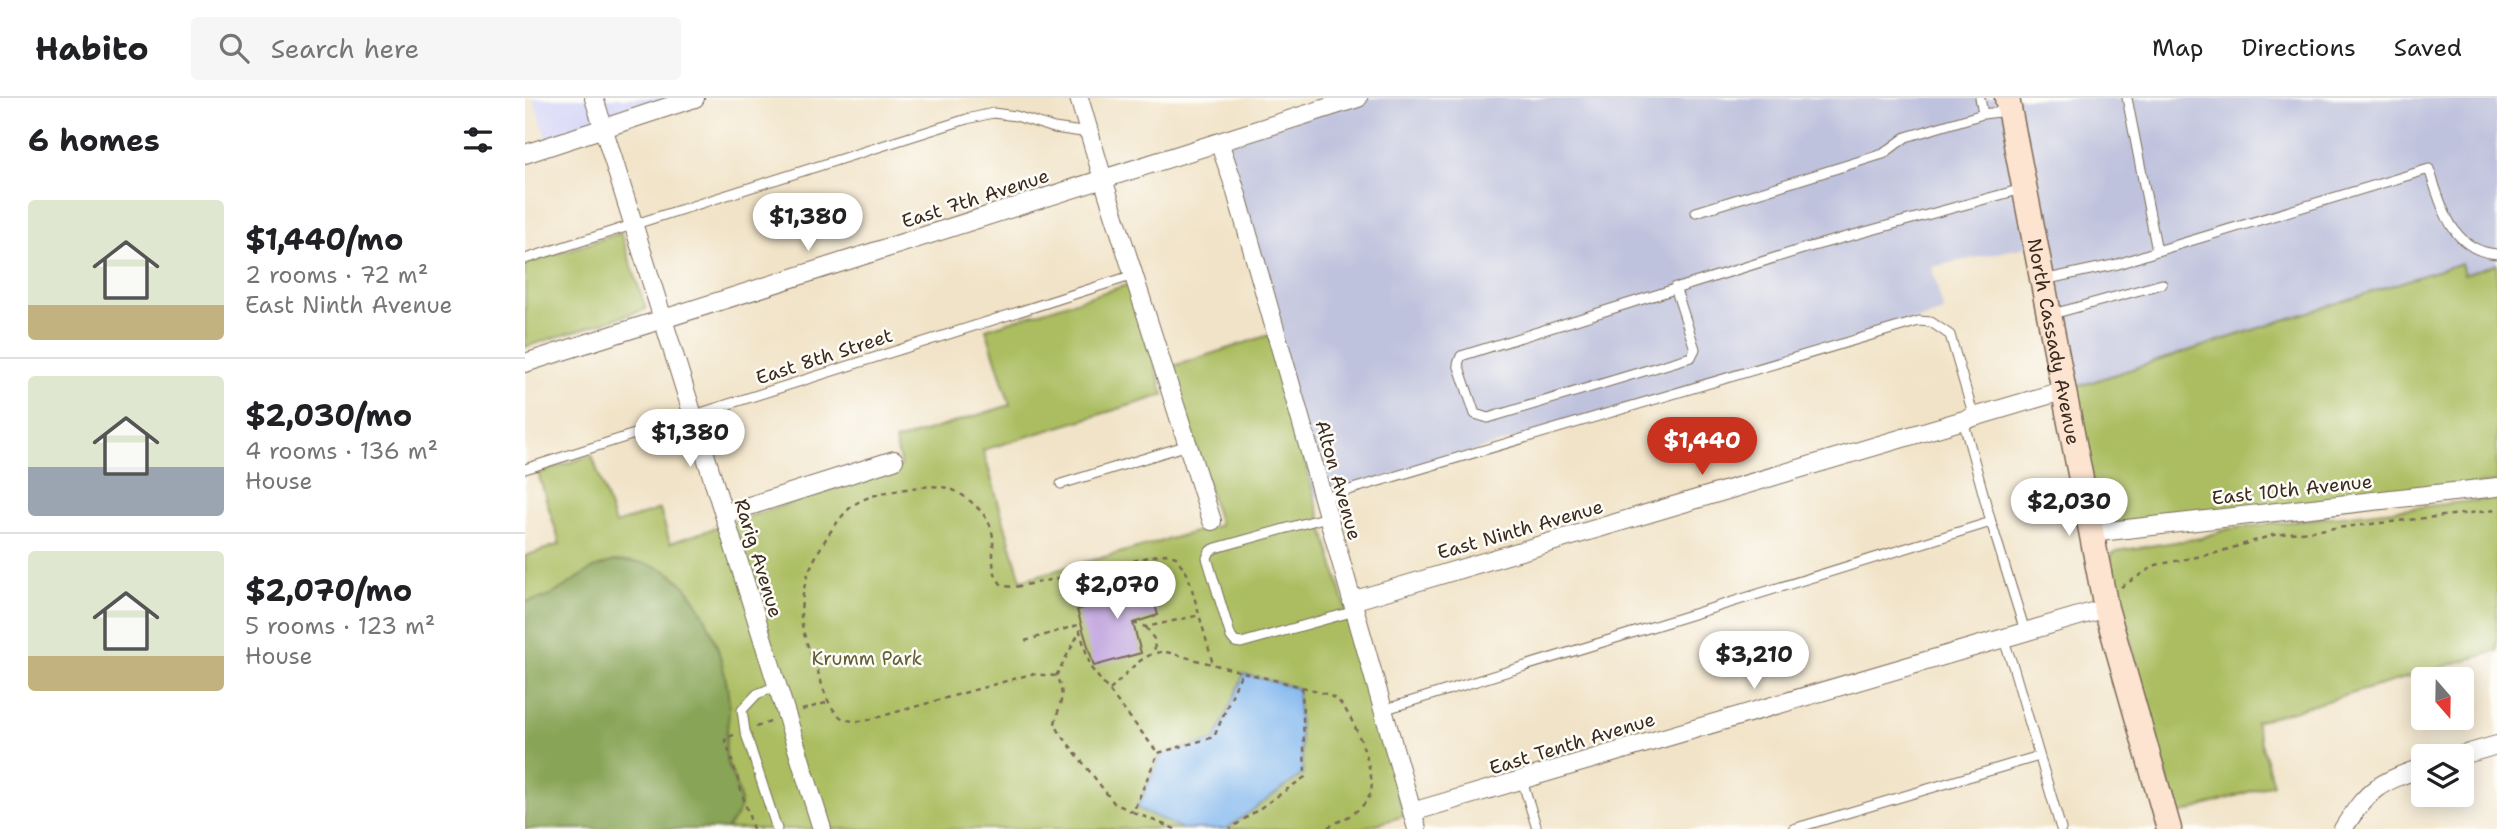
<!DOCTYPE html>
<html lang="en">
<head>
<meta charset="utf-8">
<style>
	body { margin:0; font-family:"Shantell Sans",sans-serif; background:#f6f6f6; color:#202124; height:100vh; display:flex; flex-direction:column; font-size:26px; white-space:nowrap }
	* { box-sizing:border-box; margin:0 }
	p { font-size:23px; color:#757577 }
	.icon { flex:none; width:38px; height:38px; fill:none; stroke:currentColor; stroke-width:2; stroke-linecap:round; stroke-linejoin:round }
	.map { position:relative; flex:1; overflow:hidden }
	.panel { display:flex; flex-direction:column; background:#fff; width:525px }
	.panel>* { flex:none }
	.needle { width:46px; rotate:160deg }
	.tools { position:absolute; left:1886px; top:569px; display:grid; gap:14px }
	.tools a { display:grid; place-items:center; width:63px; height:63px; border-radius:7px; background:#fff; box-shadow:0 4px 18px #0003; font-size:35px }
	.price { position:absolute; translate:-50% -60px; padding:0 16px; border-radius:24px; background:#fff; color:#222; font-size:23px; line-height:46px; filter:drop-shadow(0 2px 4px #0008) }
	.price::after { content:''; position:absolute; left:50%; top:42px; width:21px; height:16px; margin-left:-10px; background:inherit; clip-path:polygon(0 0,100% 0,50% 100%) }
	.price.active { background:#c8321e; color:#fff }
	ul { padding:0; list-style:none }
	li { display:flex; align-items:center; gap:21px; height:175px; padding:0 28px }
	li+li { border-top:2px solid #e0e0e0 }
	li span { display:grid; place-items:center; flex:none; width:196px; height:140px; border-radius:7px; color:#555 }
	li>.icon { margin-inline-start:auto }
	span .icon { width:84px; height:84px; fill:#fffc; stroke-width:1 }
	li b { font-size:30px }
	h2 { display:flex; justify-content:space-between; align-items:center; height:84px; padding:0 28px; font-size:30px }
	header { display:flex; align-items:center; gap:42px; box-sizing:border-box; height:98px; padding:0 35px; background:#fff; border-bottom:2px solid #e0e0e0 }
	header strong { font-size:33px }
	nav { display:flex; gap:38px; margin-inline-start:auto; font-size:24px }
	.search { width:490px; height:63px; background:#f6f6f6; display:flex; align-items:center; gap:18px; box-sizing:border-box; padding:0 24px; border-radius:7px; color:#757577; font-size:26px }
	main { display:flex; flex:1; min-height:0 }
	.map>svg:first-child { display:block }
	.built { fill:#d7d7f8 }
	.industrial { fill:#bfc2dd }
	.green { fill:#abbd61; stroke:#737440; stroke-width:2 }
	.forest { fill:#88a457; stroke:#62673a; stroke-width:2 }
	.water { fill:#7fb6ef; stroke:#5d7086; stroke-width:2 }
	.building { fill:#bd9fdd }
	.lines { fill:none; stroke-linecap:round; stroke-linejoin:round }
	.service-casing { stroke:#7b6b59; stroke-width:11 }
	.minor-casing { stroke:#7b6b59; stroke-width:20 }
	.secondary-casing { stroke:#7b6b59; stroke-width:27 }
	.path { stroke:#7b6b59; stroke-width:2.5; stroke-dasharray:5 5; stroke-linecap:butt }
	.service { stroke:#fff; stroke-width:9 }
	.minor { stroke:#fff; stroke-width:18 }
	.secondary { stroke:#fde4d1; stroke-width:24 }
	.labels { text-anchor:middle; stroke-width:5; stroke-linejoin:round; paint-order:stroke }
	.street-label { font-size:19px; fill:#3b2a1e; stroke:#fdfcf7 }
	.park-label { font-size:19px; fill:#625d35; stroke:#fdfcf7 }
</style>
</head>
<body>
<header>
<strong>Habito</strong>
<div class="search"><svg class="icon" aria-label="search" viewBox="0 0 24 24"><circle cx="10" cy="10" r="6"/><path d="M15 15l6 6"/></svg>Search here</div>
<nav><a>Map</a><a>Directions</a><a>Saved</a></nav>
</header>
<main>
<section class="panel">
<h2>6 homes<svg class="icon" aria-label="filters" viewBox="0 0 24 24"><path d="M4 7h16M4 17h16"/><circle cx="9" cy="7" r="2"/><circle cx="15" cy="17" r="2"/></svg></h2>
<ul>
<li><span style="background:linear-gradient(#dfe7d0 75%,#c2b280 0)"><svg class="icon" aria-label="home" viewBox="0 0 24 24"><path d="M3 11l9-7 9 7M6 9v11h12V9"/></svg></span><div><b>$1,440/mo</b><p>2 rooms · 72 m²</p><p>East Ninth Avenue</p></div></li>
<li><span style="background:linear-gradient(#dfe7d0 65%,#9aa5b1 0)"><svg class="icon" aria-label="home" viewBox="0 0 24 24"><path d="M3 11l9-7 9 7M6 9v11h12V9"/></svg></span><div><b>$2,030/mo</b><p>4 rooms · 136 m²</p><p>House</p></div></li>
<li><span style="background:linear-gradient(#dfe7d0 75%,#c2b280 0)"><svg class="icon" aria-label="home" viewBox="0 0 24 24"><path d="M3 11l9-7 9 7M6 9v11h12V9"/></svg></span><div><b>$2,070/mo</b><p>5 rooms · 123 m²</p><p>House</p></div></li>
</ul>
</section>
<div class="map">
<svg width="1972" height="731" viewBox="0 0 1972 731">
	<rect width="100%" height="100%" fill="#fdfcf7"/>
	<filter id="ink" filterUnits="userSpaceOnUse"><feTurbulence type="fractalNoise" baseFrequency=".0143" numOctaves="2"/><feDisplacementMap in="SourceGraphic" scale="14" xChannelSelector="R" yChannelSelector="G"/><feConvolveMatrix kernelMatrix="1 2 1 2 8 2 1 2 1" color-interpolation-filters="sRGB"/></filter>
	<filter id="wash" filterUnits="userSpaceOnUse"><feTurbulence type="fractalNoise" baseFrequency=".00686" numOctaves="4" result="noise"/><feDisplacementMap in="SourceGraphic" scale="28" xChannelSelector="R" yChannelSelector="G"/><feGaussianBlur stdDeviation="1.57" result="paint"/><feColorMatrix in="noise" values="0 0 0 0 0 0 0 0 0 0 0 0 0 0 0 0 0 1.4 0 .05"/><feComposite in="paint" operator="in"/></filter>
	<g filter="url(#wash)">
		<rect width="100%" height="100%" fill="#f1e3c7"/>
		<!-- built -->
		<path class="built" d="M8 0H183L25 51Z"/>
		<!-- industrial -->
		<path class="industrial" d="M840 0H1972V166L1939 176 1936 165 1538 294 1510 147 1407 169 1419 214 790 400 692 46Z"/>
		<!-- green -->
		<path class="green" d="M96 135 121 211 0 249V166Z
			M1936 165 1939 176 1972 166V384L1588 427 1578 421 1573 409 1548 290Z
			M605 186 639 297 458 352 496 482 695 427 646 269 744 237 879 718 835 731H0V458L35 446 13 375 67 357 90 426 135 411 145 445 376 368 370 343 485 307 461 231Z
			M1972 400V553L1730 624 1748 686 1652 717 1585 466 1587 456 1592 453 1676 440 1703 431Z"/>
		<!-- forest -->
		<path class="forest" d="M89 463C107 463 124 464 141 473 179 494 203 568 204 609 204 625 199 641 201 657 203 676 223 698 211 718 209 723 204 726 202 731H0V504L23 499 69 470Z"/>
		<!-- water -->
		<path class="water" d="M719 576 772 590 778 676 701 731H657L612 710 636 657 690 642Z"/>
		<g id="blocks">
			<!-- building -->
			<path class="building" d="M622 479 633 517 608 525 616 555 569 568 552 512 577 504 574 494Z"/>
		</g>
	</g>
	<g filter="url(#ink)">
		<use href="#blocks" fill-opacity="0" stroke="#7b6b59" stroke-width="2"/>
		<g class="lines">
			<!-- service casing -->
			<g class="service-casing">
				<path id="service" d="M1455 0 1458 16 1482 13
					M1171 114 1358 56 1381 39 1458 16
					M1632 153 1904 71C1917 108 1926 153 1972 156
					M0 161 442 21 468 15 491 18 529 30 564 35
					M1518 182 1593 166 1632 153 1602 0
					M1150 189 1170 251 1166 259 963 320 950 316 933 266 936 258 1281 150 1497 91
					M1524 217 1637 186
					M1438 322 1466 424 1500 533
					M0 371 609 177
					M536 386 663 347
					M797 400 1394 223 1406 224 1425 237 1449 319
					M802 419 691 450 685 453 682 460 706 539 710 544 716 545 830 513
					M1478 540 1488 568 1536 731
					M858 612 1466 424
					M997 682 1012 731
					M252 731 220 633 217 612 232 596 252 588
					M1268 731 1514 658"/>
			</g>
			<!-- minor casing -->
			<g class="minor-casing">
				<path id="minor" d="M69 0 297 731
					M554 0 578 81 687 423
					M694 44 709 87 892 731
					M0 56 170 0
					M0 265 833 0
					M199 416 369 362
					M1566 435 1972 389
					M827 503 1537 293
					M1934 658 1972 647
					M887 714 1581 510
					M1818 731C1844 690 1853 685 1899 669"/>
			</g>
			<!-- secondary casing -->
			<g class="secondary-casing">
				<g id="secondary">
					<path id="s1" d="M1482 0 1581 510 1644 731"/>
				</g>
			</g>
			<!-- path -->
			<path class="path" d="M1596 489 1631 467 1691 455 1748 437 1972 412
				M608 525 621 529 675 517
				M621 529 629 541 630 554
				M500 543 553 527 566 570 633 655
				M531 578 554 535
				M777 589C789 592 803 595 813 603 828 615 851 675 846 694 840 713 815 723 799 731
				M585 592C602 576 617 553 641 554L717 574
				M277 612 304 604
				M231 629 248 623
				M209 637 200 640 228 731
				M608 714 589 705 535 635 530 626C534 605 542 599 531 578L506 576 343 622C335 623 325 624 317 620 303 611 298 589 293 574 286 555 275 533 276 513 277 501 279 487 283 476 289 458 314 416 330 406 344 397 365 393 381 391 401 388 420 385 437 397 450 406 463 418 467 433 471 453 462 472 478 488L490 489 564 474 628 458 641 456 651 459 663 477 688 566
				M650 731 608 714 633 655 689 639 717 574 777 589 780 679 705 731"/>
			<!-- service -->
			<use href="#service" class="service"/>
			<!-- minor -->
			<use href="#minor" class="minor"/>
			<!-- secondary -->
			<use href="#secondary" class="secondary"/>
		</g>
	</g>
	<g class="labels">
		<!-- street labels -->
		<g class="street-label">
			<text transform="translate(450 100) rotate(-18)" y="7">East 7th Avenue</text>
			<text dy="7" stroke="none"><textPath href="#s1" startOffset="248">North Cassady Avenue</textPath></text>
			<text transform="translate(299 258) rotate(-18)" y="7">East 8th Street</text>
			<text transform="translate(814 382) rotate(74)" y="7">Alton Avenue</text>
			<text transform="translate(1767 391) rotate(-6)" y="7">East 10th Avenue</text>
			<text transform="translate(995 431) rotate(-16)" y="7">East Ninth Avenue</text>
			<text transform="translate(234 460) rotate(73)" y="7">Rarig Avenue</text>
			<text transform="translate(1047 645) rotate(-17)" y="7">East Tenth Avenue</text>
		</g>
		<!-- park labels -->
		<g class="park-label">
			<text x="342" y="567">Krumm Park</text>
		</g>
	</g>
</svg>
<div class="tools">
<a><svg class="needle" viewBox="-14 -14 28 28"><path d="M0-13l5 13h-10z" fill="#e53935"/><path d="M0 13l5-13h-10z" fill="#757577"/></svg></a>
<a><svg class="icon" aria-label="layers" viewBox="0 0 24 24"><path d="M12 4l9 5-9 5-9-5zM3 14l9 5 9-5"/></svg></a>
</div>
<b class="price" style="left:283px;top:155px">$1,380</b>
<b class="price" style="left:165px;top:371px">$1,380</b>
<b class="price active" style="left:1177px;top:379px">$1,440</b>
<b class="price" style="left:1544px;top:440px">$2,030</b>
<b class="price" style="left:592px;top:523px">$2,070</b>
<b class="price" style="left:1229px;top:593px">$3,210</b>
</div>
</main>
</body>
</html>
